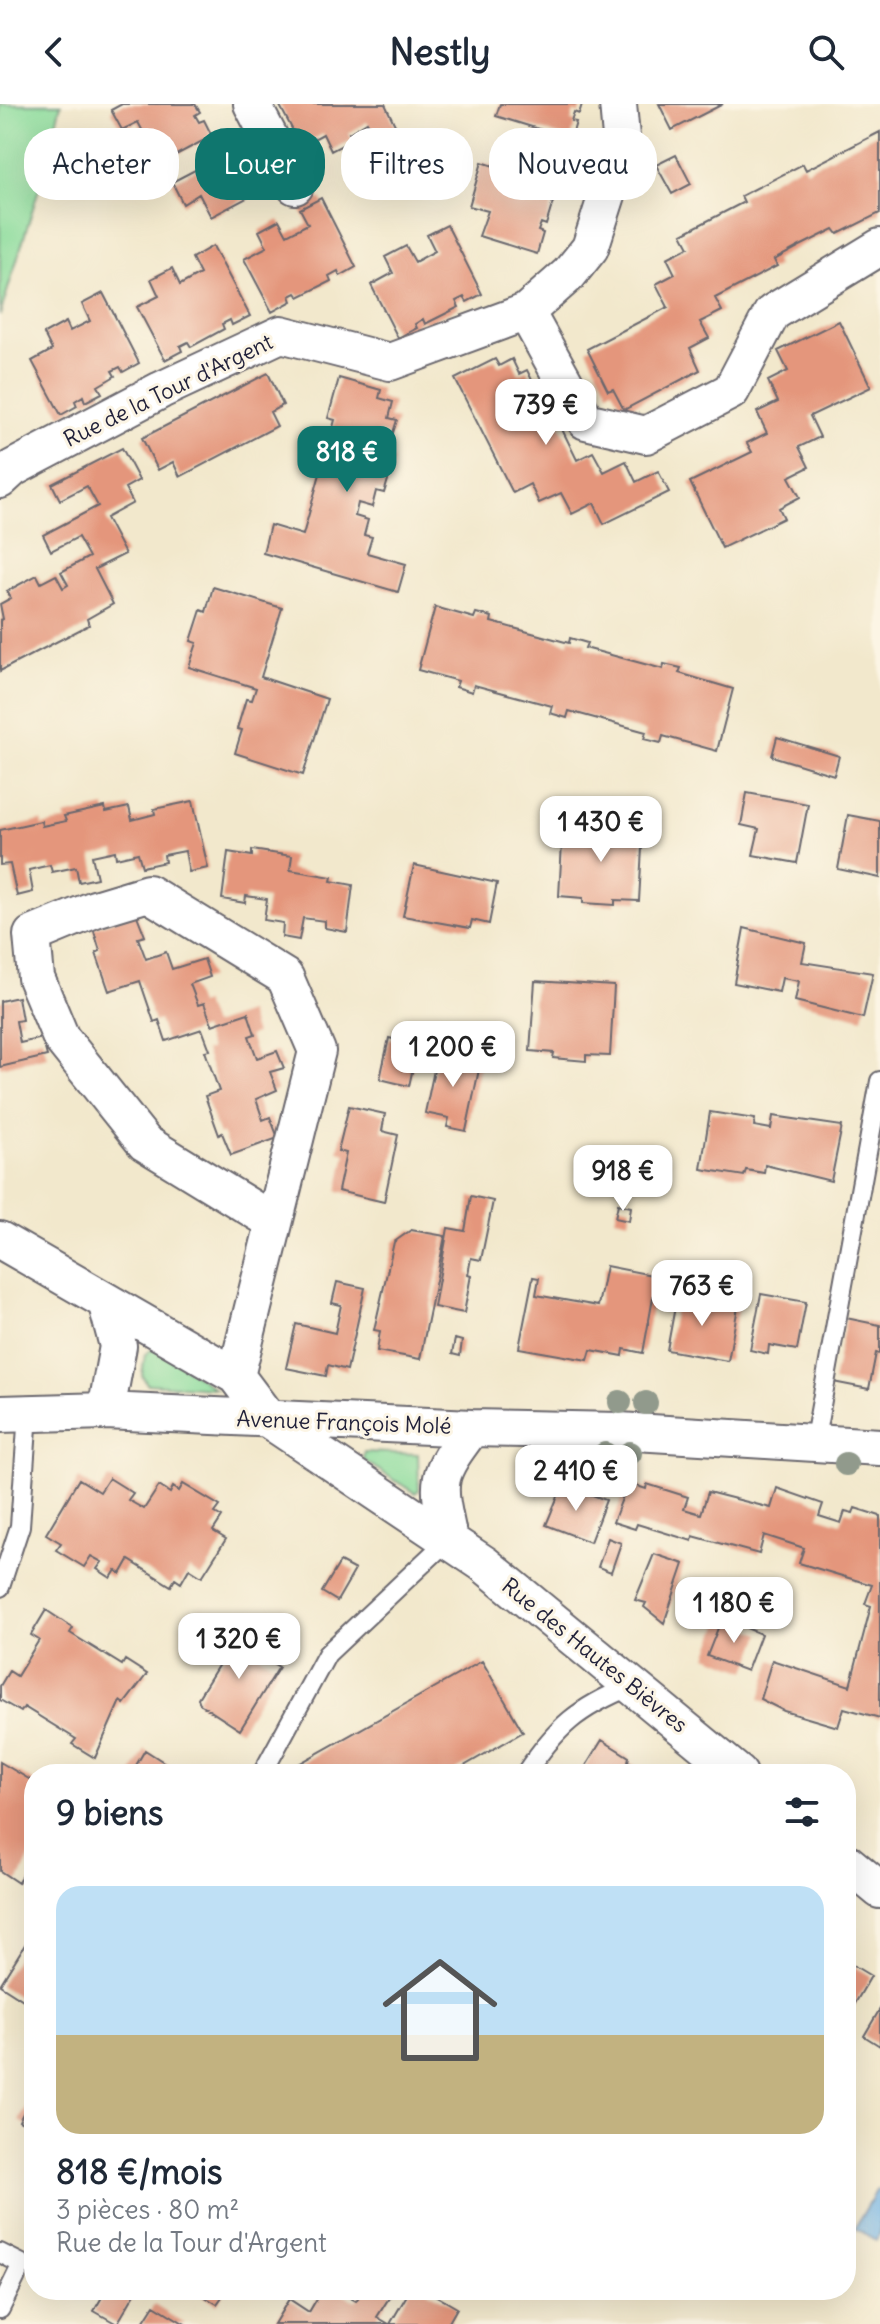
<!DOCTYPE html>
<html lang="fr">
<head>
<meta charset="utf-8">
<style>
	body { margin:0; font-family:Delius,sans-serif; background:#f6f6f7; color:#1f2937; height:100vh; display:flex; flex-direction:column; font-size:30px; white-space:nowrap }
	* { box-sizing:border-box; margin:0 }
	p { font-size:26px; color:#747a83 }
	.icon { flex:none; width:44px; height:44px; fill:none; stroke:currentColor; stroke-width:2; stroke-linecap:round; stroke-linejoin:round }
	.map { position:relative; flex:1; overflow:hidden }
	.drawer { position:absolute; left:24px; top:1660px; width:832px; height:536px; display:flex; flex-direction:column; background:#fff; border-radius:32px; box-shadow:0 8px 32px #0002 }
	.drawer>* { flex:none }
	.top-card { position:absolute; left:24px; top:24px; width:832px; height:72px; display:flex; gap:16px }
	.price { position:absolute; translate:-50% -68px; padding:0 18px; border-radius:16px; background:#fff; color:#222; font-size:26px; line-height:52px; filter:drop-shadow(0 2px 4px #0008) }
	.price::after { content:''; position:absolute; left:50%; top:48px; width:24px; height:18px; margin-left:-12px; background:inherit; clip-path:polygon(0 0,100% 0,50% 100%) }
	.price.current { background:#0f766e; color:#fff }
	ul { padding:0; list-style:none }
	li { display:grid; align-content:center; gap:16px; height:424px; padding:0 32px }
	li+li { border-top:2px solid #e0e1e3 }
	li span { display:grid; place-items:center; height:248px; border-radius:24px; color:#555 }
	li>.icon { margin-inline-start:auto }
	span .icon { width:144px; height:144px; fill:#fffc; stroke-width:1 }
	li b { font-size:34px }
	h2 { display:flex; justify-content:space-between; align-items:center; height:96px; padding:0 32px; font-size:34px }
	.pill { padding:0 28px; border-radius:32px; background:#fff; box-shadow:0 8px 32px #0002; font-size:28px; line-height:72px }
	.pill.current { background:#0f766e; color:#fff }
	header { display:flex; justify-content:space-between; align-items:center; height:104px; padding:0 32px; background:#fff; font-size:36px; font-weight:700 }
	.map>svg:first-child { display:block }
	.green { fill:#8bdc9c; stroke:#567f6c; stroke-width:2 }
	.water { fill:#72b5e7; stroke:#4a6c91; stroke-width:2 }
	.building { fill:#e4967c }
	.lines { fill:none; stroke-linecap:round; stroke-linejoin:round }
	.lane-casing { stroke:#6b676e; stroke-width:22 }
	.street-casing { stroke:#6b676e; stroke-width:40 }
	.lane { stroke:#fff; stroke-width:18 }
	.street { stroke:#fff; stroke-width:36 }
	.tree { fill:#919a8c }
	.labels { text-anchor:middle; stroke-width:6; stroke-linejoin:round; paint-order:stroke }
	.street-label { font-size:22px; fill:#22223b; stroke:#fcf5e5 }
</style>
</head>
<body>
<header><svg class="icon" aria-label="back" viewBox="0 0 24 24"><path d="M15 5l-7 7 7 7"/></svg>Nestly<svg class="icon" aria-label="search" viewBox="0 0 24 24"><circle cx="10" cy="10" r="6"/><path d="M15 15l6 6"/></svg></header>
<div class="map">
<svg width="880" height="2220" viewBox="0 0 880 2220">
	<rect width="100%" height="100%" fill="#fcf5e5"/>
	<filter id="ink" filterUnits="userSpaceOnUse"><feTurbulence type="fractalNoise" baseFrequency=".0125" numOctaves="2"/><feDisplacementMap in="SourceGraphic" scale="16" xChannelSelector="R" yChannelSelector="G"/><feConvolveMatrix kernelMatrix="1 2 1 2 8 2 1 2 1" color-interpolation-filters="sRGB"/></filter>
	<filter id="wash" filterUnits="userSpaceOnUse"><feTurbulence type="fractalNoise" baseFrequency=".006" numOctaves="4" result="noise"/><feDisplacementMap in="SourceGraphic" scale="32" xChannelSelector="R" yChannelSelector="G"/><feGaussianBlur stdDeviation="1.8" result="paint"/><feColorMatrix in="noise" values="0 0 0 0 0 0 0 0 0 0 0 0 0 0 0 0 0 1.4 0 .05"/><feComposite in="paint" operator="in"/></filter>
	<g filter="url(#wash)">
		<rect width="100%" height="100%" fill="#f2e8cc"/>
		<!-- green -->
		<path class="green" d="M0 0H61L42 75 0 211Z
			M154 1244 159 1245 214 1284 147 1280 142 1271 145 1250Z
			M364 1348 418 1350 419 1386 415 1389 363 1356Z"/>
		<!-- water -->
		<path class="water" d="M877 2085 880 2087V2129L876 2136 855 2124Z"/>
		<g id="blocks">
			<!-- building -->
			<path class="building" d="M122 0H195L200 8 195 11 199 18 204 16 212 32 144 68 133 47 149 39 138 18 122 26 111 6Z
				M279 0H385L396 23 376 34 367 18 349 29 352 36 331 47 323 30 301 42Z
				M500 0H582L579 10 574 8 571 17 576 18 571 35 496 12Z
				M659 0H723L672 26Z
				M880 28V109L838 130 834 125 798 143 774 156 777 162 715 194 722 207 700 218 709 234 690 244 700 266 624 306 613 285 608 287 587 245 668 203 656 180 675 170 667 154 689 143 682 130 744 98 741 92 803 60 806 66Z
				M507 41 565 58 559 79 554 78 551 86 556 88 546 121 541 119 538 127 543 129 537 150 479 132 488 107 469 102 482 58 500 64Z
				M241 42 249 58 245 60 249 69 253 67 264 85 211 113 199 90 183 100 172 78Z
				M676 51 691 80 672 90 656 61Z
				M321 94 356 163 340 172 338 167 329 172 331 177 299 193 296 189 290 192 292 197 272 208 244 155 267 143 259 127 279 116 287 131 308 120 300 105Z
				M447 121 482 190 467 198 464 193 456 197 459 203 425 220 423 215 415 220 417 224 398 234 371 181 393 169 385 153 406 142 415 158 435 147 427 131Z
				M213 142 250 212 232 221 230 216 222 220 224 225 191 243 188 238 180 242 182 247 165 256 137 203 159 192 151 175 172 164 180 181 200 170 192 154Z
				M103 189 139 259 123 268 120 263 112 267 115 272 98 282 102 289 85 298 83 292 75 297 77 302 61 311 32 257 52 246 44 230 66 218 70 227 90 217 82 200Z
				M839 217 871 283 810 312 820 333 799 343 809 363 789 373 800 393 779 404 784 414 722 444 690 378 752 348 747 339 767 329 757 308 778 298 768 277 788 267 778 247Z
				M495 255 499 262 512 255 519 270 527 266 542 296 535 299 546 321 557 315 577 356 593 348 604 368 626 357 636 378 658 367 669 388 604 420 594 399 572 410 561 389 539 399 530 380 513 389 455 275Z
				M268 269 283 301 270 308 277 322 180 373 173 358 158 366 142 334Z
				M339 274 381 286 379 294 393 298 389 314 397 316 392 332 379 328 377 336 390 340 386 355 394 356 384 389 376 387 372 403 358 399 355 412 368 416 364 431 372 433 367 449 406 460 398 488 263 449 270 421 303 431 335 316 328 314Z
				M122 344 139 376 125 384 133 399 106 414 125 450 95 465 113 500 87 515 89 521 0 567V516L3 515 0 500 11 494 7 487 37 471 41 479 56 471 63 484 68 481 61 468 89 453 78 433 51 447 43 431 98 402 87 382 60 396 52 380Z
				M213 483 282 504 261 573 327 595 303 671 235 649 242 626 237 625 246 595 252 596 256 584 189 563 197 539 191 537 201 506 206 508Z
				M435 503 474 514 476 509 492 513 491 518 569 539 570 534 587 539 585 544 663 565 664 560 681 564 679 569 733 585 717 647 663 632 661 639 644 635 646 628 569 607 567 614 550 609 552 602 474 581 472 588 456 583 458 577 418 566Z
				M777 633 839 652 834 671 772 652Z
				M747 689 808 700 797 759 753 751 759 725 741 721Z
				M193 697 208 764 189 768 185 747 164 751 165 758 142 763 138 749 116 754 115 747 92 752 97 774 79 778 76 763 52 768 50 761 29 766 33 788 17 792 10 760 0 761V726L41 717 42 722 66 717 64 712 105 703 106 708 129 703 132 716 155 710 154 705Z
				M848 711 880 717V774L838 765Z
				M563 722 643 726 639 797 615 796V801L583 799V794L559 792Z
				M252 746 292 752 290 766 332 773 331 777 353 781 347 828 325 824V817L303 814 299 836 282 833 283 819 264 816 267 795 246 792 245 799 222 795 228 748 252 752Z
				M414 761 497 779 489 820 472 816 470 824 403 812Z
				M136 809 145 832 138 834 146 855 166 848 172 865 204 855 210 873 190 880 198 901 204 899 212 921 248 909 255 930 249 932 257 954 277 947 284 964 270 968 277 986 256 995 263 1016 270 1013 278 1034 231 1051 222 1029 219 1031 205 992 219 987 205 947 210 946 202 925 166 937 159 916 154 918 140 877 109 887 96 849 100 847 93 824Z
				M744 824 806 839 802 858 873 869 863 914 795 897 799 877 782 874 779 888 734 879Z
				M535 877 614 882 610 952 586 951V957L553 954 554 949 530 947Z
				M18 893 22 916 16 917 20 939 42 934 47 952 0 963V897Z
				M389 934 418 941 409 982 380 975Z
				M438 947 481 956 466 1027 447 1023 449 1014 425 1009Z
				M349 1002 385 1010 382 1027 398 1031 384 1098 338 1087 346 1049 338 1047Z
				M710 1008 755 1015 754 1022 771 1025 773 1012 842 1022 831 1077 765 1061 764 1069 746 1066 744 1072 701 1065Z
				M471 1092 493 1097 481 1156 471 1154 468 1170 471 1171 464 1209 434 1203 448 1124 465 1127Z
				M618 1100 631 1103 629 1117 615 1114Z
				M411 1126 445 1132 420 1255 377 1247 380 1227 374 1226 394 1138Z
				M606 1162 657 1172 643 1249 624 1245 623 1252 591 1246 588 1256 519 1244 533 1173 539 1174 536 1191 598 1202Z
				M337 1178 365 1184 347 1266 328 1261 326 1272 286 1264 296 1220 335 1229 341 1201 332 1199Z
				M761 1190 806 1198 797 1246 769 1241 768 1250 750 1246Z
				M677 1192 738 1203 728 1257 667 1246Z
				M846 1214 880 1221V1250L876 1249 869 1285 833 1278Z
				M455 1235 462 1237 460 1252 452 1250Z
				M109 1374 133 1389 128 1396 144 1405 159 1382 170 1389 173 1383 179 1387 183 1380 220 1402 215 1409 222 1413 213 1427 226 1435 202 1473 189 1465 181 1479 175 1475 171 1482 129 1456 121 1470 116 1466 111 1474 97 1465 102 1458 91 1452 84 1463 56 1446 61 1439 46 1430 79 1375 100 1388Z
				M628 1379 646 1385 647 1380 688 1393 684 1405 701 1410 708 1388 771 1404 777 1384 823 1400 819 1412 841 1419 845 1407 853 1409 855 1404 880 1412V1614L844 1604 838 1623 784 1607 760 1595 772 1556 850 1582 871 1502 865 1500 872 1481 799 1459 804 1444 764 1431 759 1450 693 1432 692 1437 637 1420 635 1425 613 1418Z
				M563 1380 606 1396 590 1438 546 1421Z
				M608 1434 621 1439 611 1468 598 1463Z
				M654 1450 684 1460 664 1519 644 1503 646 1499 635 1496Z
				M340 1458 355 1466 337 1497 322 1488Z
				M46 1506 73 1524 70 1529 122 1561 125 1556 147 1570 124 1600 120 1597 95 1654 72 1640 76 1635 24 1603 21 1608 0 1596V1582L9 1567 17 1572 39 1536 31 1531Z
				M722 1514 761 1530 747 1567 707 1552Z
				M254 1527 264 1533 265 1541 259 1551 279 1563 240 1626 200 1600 198 1594 234 1536 240 1539 246 1529Z
				M482 1557 523 1628 450 1670H302L297 1661Z
				M602 1636 629 1653 628 1657 650 1670H581Z
				M145 1646 173 1664 169 1670H131Z
				M0 1658 34 1678V1737L31 1742 34 1744 18 1779 0 1767Z
				M34 1826V1889L28 1899 0 1881Z
				M846 1857 871 1872 846 1915Z
				M880 1905V1942L864 1932Z
				M34 1988V2025L19 2017Z
				M100 2186H137L117 2220 94 2207 105 2188Z
				M193 2186H217L224 2190 217 2200Z
				M322 2186H336L356 2197 363 2186H394L377 2213 389 2220H274L289 2195 309 2208Z
				M410 2186H426L457 2204 448 2220H390Z
				M154 2201 185 2220H142Z"/>
		</g>
	</g>
	<g filter="url(#ink)">
		<use href="#blocks" fill-opacity="0" stroke="#6b676e" stroke-width="2"/>
		<g class="lines">
			<!-- lane casing -->
			<g class="lane-casing">
				<path id="lane" d="M814 1340 880 977
					M0 1483 20 1422 28 1309
					M262 1670 327 1550 449 1435
					M525 1670C557 1622 578 1604 631 1582
					M0 2149 22 2160 0 2205"/>
			</g>
			<!-- street casing -->
			<g class="street-casing">
				<path id="street" d="M252 0 295 82
					M526 208 586 317 646 331 731 287 772 209 880 143
					M0 376 13 364 161 286 281 230 390 258 526 208 569 170 590 144 622 44 618 0
					M0 1136 236 1272 269 1316 484 1460 739 1670
					M106 1197 118 1242 106 1307
					M236 1272 317 947 285 873 148 789 95 805 32 831 36 874 61 934 145 1039 274 1118
					M0 1310 106 1307 472 1324 619 1327 880 1343
					M449 1435C436 1375 435 1373 472 1324
					M846 1758 880 1786"/>
			</g>
			<!-- lane -->
			<use href="#lane" class="lane"/>
			<!-- street -->
			<use href="#street" class="street"/>
		</g>
		<!-- trees -->
		<g class="tree">
			<circle cx="620" cy="1298" r="12"/>
			<circle cx="646" cy="1299" r="12"/>
			<circle cx="630" cy="1349" r="12"/>
			<circle cx="605" cy="1350" r="12"/>
			<circle cx="846" cy="1360" r="12"/>
		</g>
	</g>
	<g class="labels">
		<!-- street labels -->
		<g class="street-label">
			<text transform="translate(168 286) rotate(-26)" y="8">Rue de la Tour d'Argent</text>
			<text transform="translate(344 1318) rotate(2)" y="8">Avenue François Molé</text>
			<text transform="translate(595 1551) rotate(39)" y="8">Rue des Hautes Bièvres</text>
		</g>
	</g>
</svg>
<b class="price" style="left:546px;top:343px">739 €</b>
<b class="price current" style="left:347px;top:390px">818 €</b>
<b class="price" style="left:601px;top:760px">1 430 €</b>
<b class="price" style="left:453px;top:985px">1 200 €</b>
<b class="price" style="left:623px;top:1109px">918 €</b>
<b class="price" style="left:702px;top:1224px">763 €</b>
<b class="price" style="left:576px;top:1409px">2 410 €</b>
<b class="price" style="left:734px;top:1541px">1 180 €</b>
<b class="price" style="left:239px;top:1577px">1 320 €</b>
<div class="top-card">
<a class="pill">Acheter</a>
<a class="pill current">Louer</a>
<a class="pill">Filtres</a>
<a class="pill">Nouveau</a>
</div>
<section class="drawer">
<h2>9 biens<svg class="icon" aria-label="filters" viewBox="0 0 24 24"><path d="M4 7h16M4 17h16"/><circle cx="9" cy="7" r="2"/><circle cx="15" cy="17" r="2"/></svg></h2>
<ul>
<li><span style="background:linear-gradient(#bfe0f5 60%,#c2b280 0)"><svg class="icon" aria-label="home" viewBox="0 0 24 24"><path d="M3 11l9-7 9 7M6 9v11h12V9"/></svg></span><div><b>818 €/mois</b><p>3 pièces · 80 m²</p><p>Rue de la Tour d'Argent</p></div></li>
</ul>
</section>
</div>
</body>
</html>
